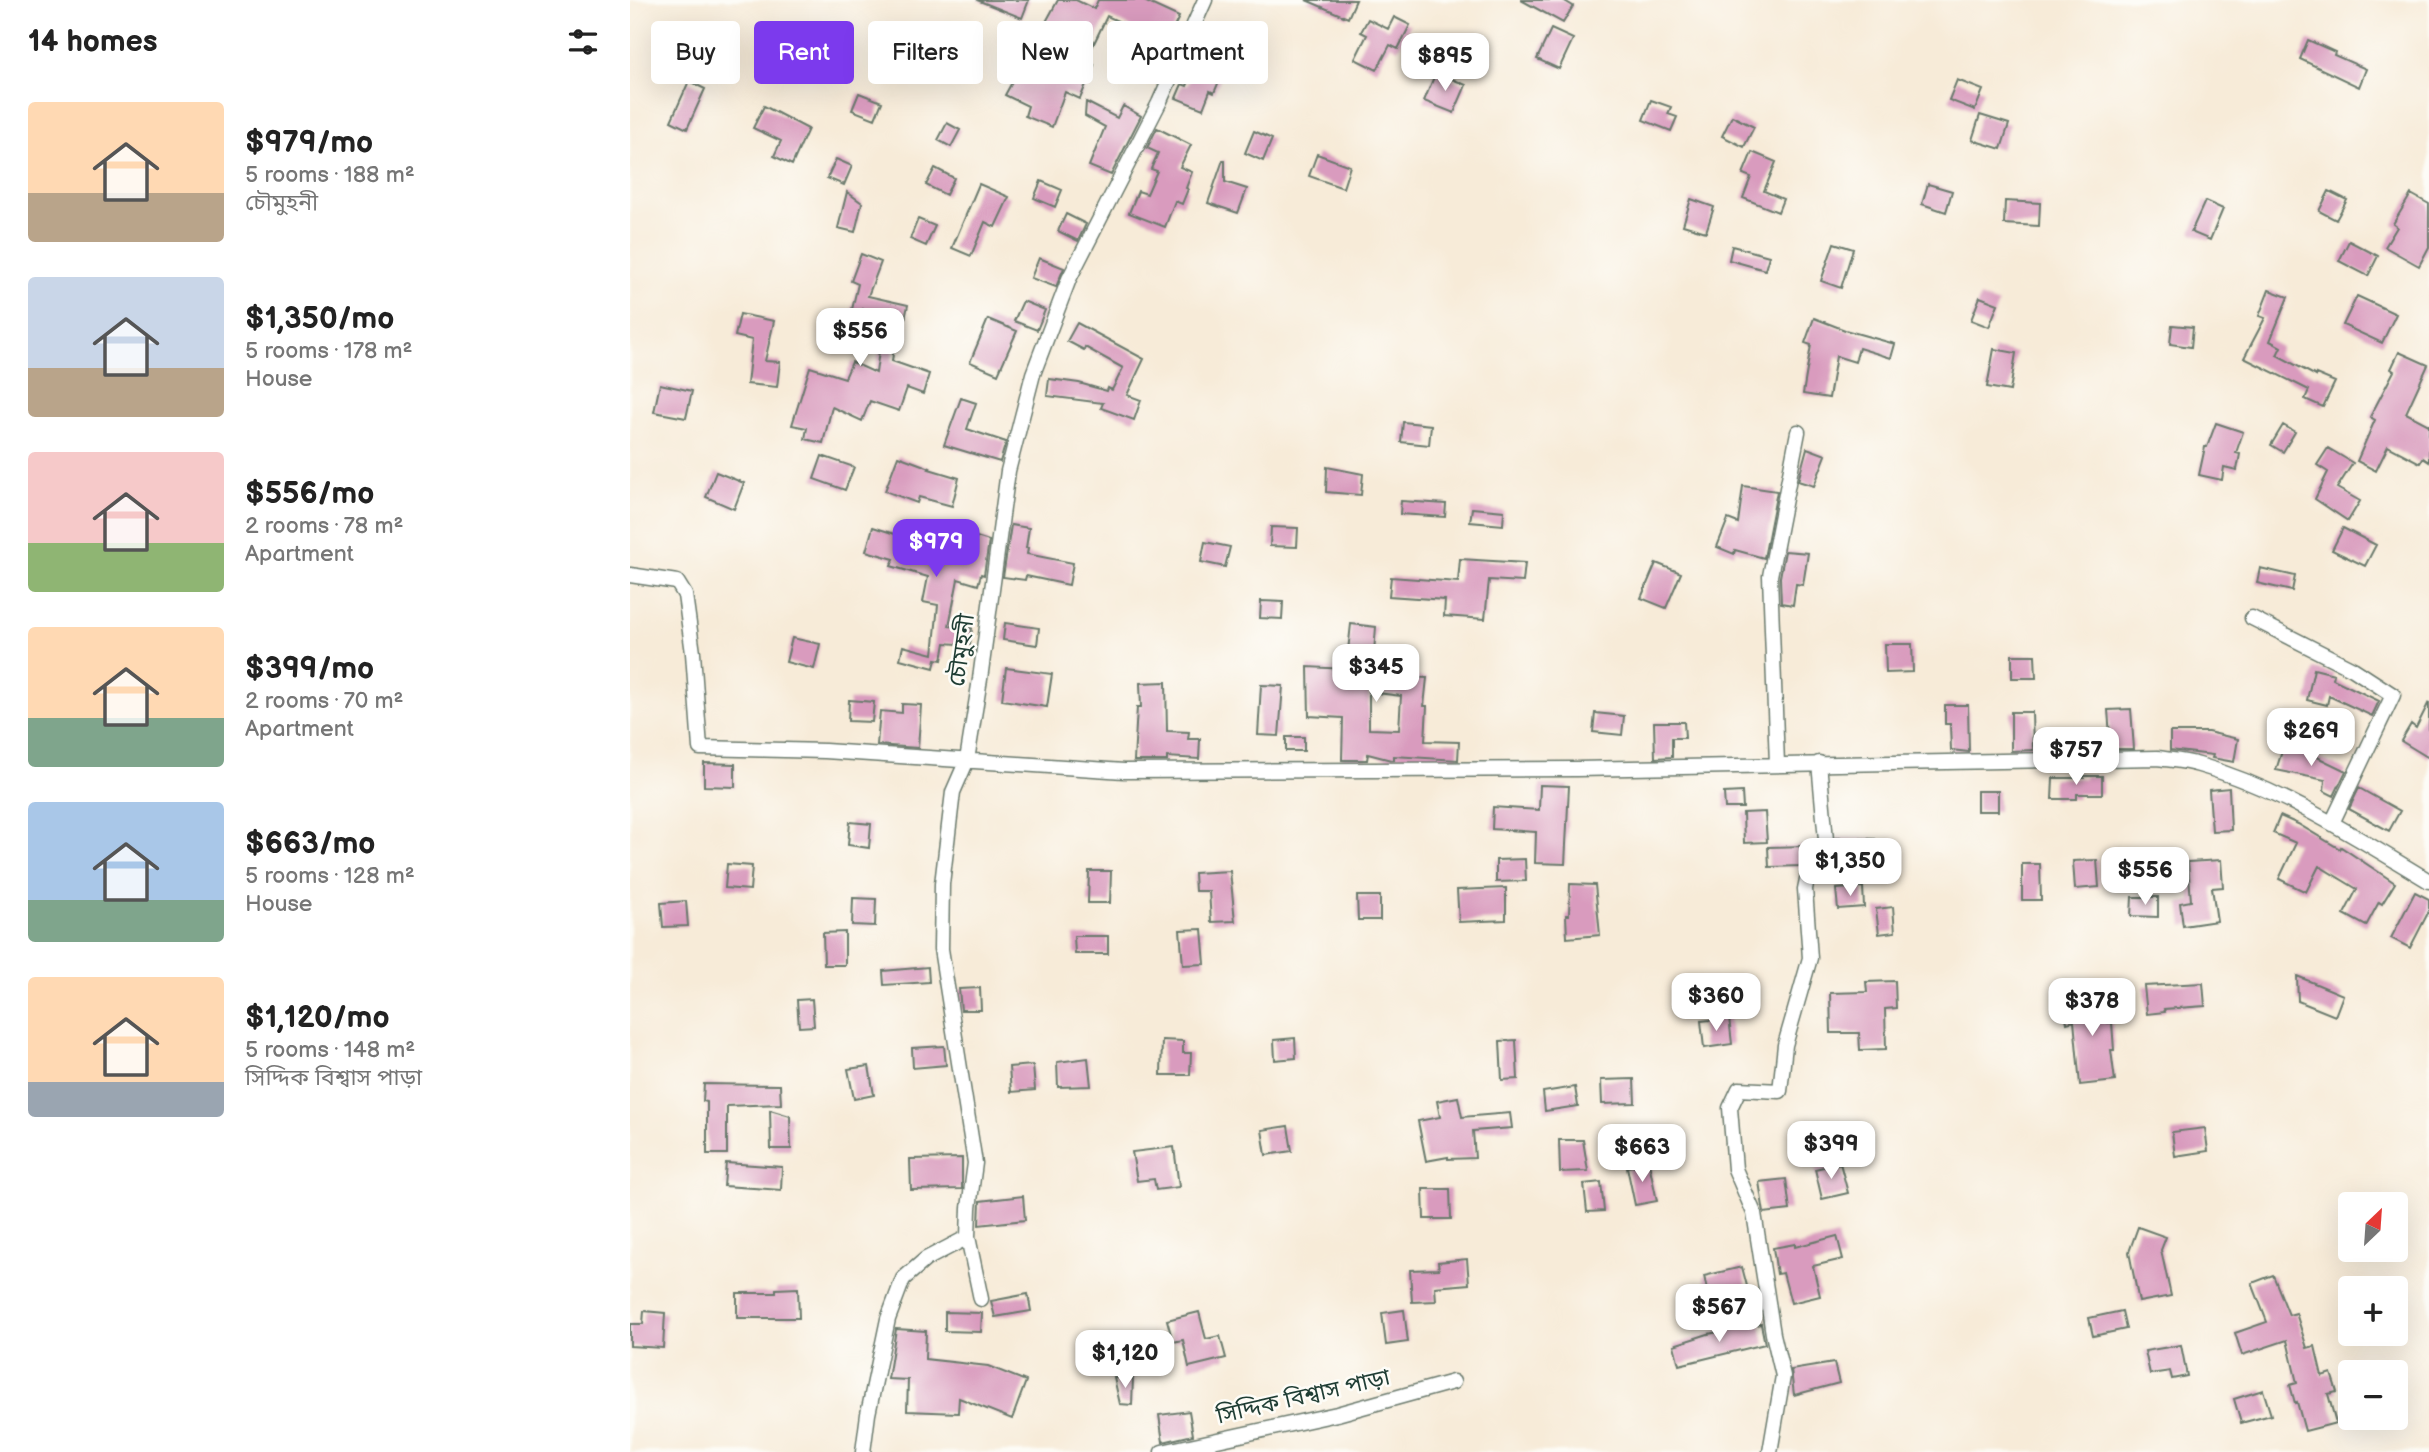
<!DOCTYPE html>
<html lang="en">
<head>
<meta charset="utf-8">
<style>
	body { margin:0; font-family:"Balsamiq Sans","Noto Sans Bengali",sans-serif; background:#f2f2f2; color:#222; height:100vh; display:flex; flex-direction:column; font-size:26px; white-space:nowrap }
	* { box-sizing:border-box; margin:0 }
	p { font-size:23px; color:#767676 }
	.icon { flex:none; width:38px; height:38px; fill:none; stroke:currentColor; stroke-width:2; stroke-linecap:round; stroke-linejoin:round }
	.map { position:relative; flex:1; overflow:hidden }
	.sheet { display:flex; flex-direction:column; background:#fff; width:630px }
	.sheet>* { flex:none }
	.banner { position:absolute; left:21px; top:21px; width:665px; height:63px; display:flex; gap:14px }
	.needle { width:46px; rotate:25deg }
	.tools { position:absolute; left:1708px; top:1192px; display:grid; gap:14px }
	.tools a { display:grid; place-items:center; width:70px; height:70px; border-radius:7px; background:#fff; box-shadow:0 7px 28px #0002; font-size:35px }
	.price { position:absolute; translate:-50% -60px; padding:0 16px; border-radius:14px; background:#fff; color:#222; font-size:23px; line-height:46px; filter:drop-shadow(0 2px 4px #0008) }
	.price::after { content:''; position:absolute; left:50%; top:42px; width:21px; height:16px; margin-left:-10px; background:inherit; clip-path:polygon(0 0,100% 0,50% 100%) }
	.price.selected { background:#7c3aed; color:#fff }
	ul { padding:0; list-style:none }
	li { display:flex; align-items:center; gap:21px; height:175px; padding:0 28px }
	li span { display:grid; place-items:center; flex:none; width:196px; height:140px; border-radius:7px; color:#555 }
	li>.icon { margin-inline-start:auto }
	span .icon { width:84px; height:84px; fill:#fffc; stroke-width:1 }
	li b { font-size:30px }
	h2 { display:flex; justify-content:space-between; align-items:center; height:84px; padding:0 28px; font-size:30px }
	.tag { padding:0 24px; border-radius:7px; background:#fff; box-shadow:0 7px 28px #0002; font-size:24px; line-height:63px }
	.tag.selected { background:#7c3aed; color:#fff }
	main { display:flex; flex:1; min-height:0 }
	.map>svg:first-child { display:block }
	.building { fill:#d99bbe; fill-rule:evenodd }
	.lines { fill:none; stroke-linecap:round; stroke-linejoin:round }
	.street-casing { stroke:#6b7a6d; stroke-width:17 }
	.street { stroke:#fff; stroke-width:14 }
	.labels { text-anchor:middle; stroke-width:5; stroke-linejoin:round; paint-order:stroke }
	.street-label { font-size:23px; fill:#1f3d34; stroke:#fdfcf7 }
</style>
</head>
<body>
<main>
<section class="sheet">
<h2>14 homes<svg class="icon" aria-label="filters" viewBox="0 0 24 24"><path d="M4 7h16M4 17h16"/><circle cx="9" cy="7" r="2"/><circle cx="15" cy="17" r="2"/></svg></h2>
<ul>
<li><span style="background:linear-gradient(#ffd9b3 65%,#b9a48a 0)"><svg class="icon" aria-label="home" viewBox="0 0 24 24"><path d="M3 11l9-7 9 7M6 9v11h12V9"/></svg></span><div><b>$979/mo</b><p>5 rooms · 188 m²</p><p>চৌমুহনী</p></div></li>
<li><span style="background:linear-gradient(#c9d6e8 65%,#b9a48a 0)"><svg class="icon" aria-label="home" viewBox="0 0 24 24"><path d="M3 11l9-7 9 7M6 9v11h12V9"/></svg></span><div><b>$1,350/mo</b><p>5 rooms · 178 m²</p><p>House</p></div></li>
<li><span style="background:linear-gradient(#f6c9c9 65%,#8fb573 0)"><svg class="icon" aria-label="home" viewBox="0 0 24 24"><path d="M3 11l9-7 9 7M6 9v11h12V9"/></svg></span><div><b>$556/mo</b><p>2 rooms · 78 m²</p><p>Apartment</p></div></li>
<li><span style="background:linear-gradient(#ffd9b3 65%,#7fa58c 0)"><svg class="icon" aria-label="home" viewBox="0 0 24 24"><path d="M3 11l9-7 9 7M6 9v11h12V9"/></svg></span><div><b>$399/mo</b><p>2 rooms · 70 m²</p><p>Apartment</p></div></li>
<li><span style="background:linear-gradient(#a9c7e8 70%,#7fa58c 0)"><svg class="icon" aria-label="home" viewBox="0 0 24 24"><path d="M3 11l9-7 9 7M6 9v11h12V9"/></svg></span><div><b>$663/mo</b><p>5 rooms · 128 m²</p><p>House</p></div></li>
<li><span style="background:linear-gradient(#ffd9b3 75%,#9aa5b1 0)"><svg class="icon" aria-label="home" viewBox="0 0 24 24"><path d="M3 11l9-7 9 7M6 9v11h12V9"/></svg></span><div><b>$1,120/mo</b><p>5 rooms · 148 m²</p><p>সিদ্দিক বিশ্বাস পাড়া</p></div></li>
</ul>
</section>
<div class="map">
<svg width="1799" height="1452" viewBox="0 0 1799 1452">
	<rect width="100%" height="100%" fill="#fdfcf7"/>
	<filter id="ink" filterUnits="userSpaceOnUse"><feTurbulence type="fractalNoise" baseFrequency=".0143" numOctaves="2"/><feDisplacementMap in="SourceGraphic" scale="14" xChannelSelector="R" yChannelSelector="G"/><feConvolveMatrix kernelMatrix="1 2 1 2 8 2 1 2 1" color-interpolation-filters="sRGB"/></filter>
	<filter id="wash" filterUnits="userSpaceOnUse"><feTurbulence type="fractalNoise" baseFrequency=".00686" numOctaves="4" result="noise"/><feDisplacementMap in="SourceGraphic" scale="28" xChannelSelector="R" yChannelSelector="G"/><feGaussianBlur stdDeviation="1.57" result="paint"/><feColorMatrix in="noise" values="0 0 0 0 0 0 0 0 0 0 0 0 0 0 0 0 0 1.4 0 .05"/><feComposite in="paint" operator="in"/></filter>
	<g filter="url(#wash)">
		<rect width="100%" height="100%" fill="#f7ebd8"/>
		<g id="blocks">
			<!-- building -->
			<path class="building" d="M347 0H399L392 18Z
				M428 0H446L464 9 468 0H512L549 17 531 54 536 57 527 75 487 56 501 27 477 16 455 62 464 65 450 99 435 92 422 127 395 116 398 106 375 95 385 77 389 78 395 60Z
				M676 0H726L718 18Z
				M891 0H933L943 6 933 23Z
				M764 17 780 25 768 49 760 45 747 70 725 59 737 35 731 32 738 19 758 29Z
				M921 29 943 39 929 69 907 59Z
				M1678 40 1705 52 1704 55 1736 69 1729 87 1670 59Z
				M575 45 600 56 584 93 580 91 573 109 546 98 552 84 557 86Z
				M806 72 836 85 824 113 794 101Z
				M1327 80 1353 90 1345 110 1319 100Z
				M59 81 75 89 57 129 41 121Z
				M229 93 252 102 245 119 222 110Z
				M1021 100 1041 107 1038 114 1047 117 1041 131 1013 120Z
				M456 102 487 118 493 106 511 116 481 175 459 166 475 127 455 116Z
				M134 106 178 129 162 165 144 156 151 141 123 128Z
				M1350 115 1379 124 1371 149 1342 140Z
				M1102 116 1124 127 1114 147 1092 136Z
				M317 123 330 130 321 147 308 140Z
				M527 128 561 145 550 167 562 172 556 188 558 189 552 204 545 201 535 227 499 213 508 191 517 194 527 171 521 169 528 153 517 148Z
				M624 131 642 139 633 161 615 153Z
				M1122 152 1146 162 1134 191 1153 199 1148 212 1113 198 1121 177 1113 174Z
				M687 154 720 166 713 188 679 176Z
				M206 159 222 166 214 185 197 178Z
				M593 160H595V182L617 189 608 213 578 203Z
				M305 168 324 178 316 195 296 185Z
				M411 181 432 190 425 207 404 198Z
				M349 184 379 197 365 227 355 222 341 256 322 248Z
				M1298 184 1322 191 1316 212 1292 204Z
				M1699 191 1717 200 1706 220 1689 211Z
				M217 192 232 203 225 232 208 228Z
				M1781 194 1799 204V247L1789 266 1755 247 1767 227 1763 224Z
				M1061 199 1084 207 1076 232 1053 225Z
				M1375 201 1410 203 1409 226 1374 224Z
				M1575 201 1593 209 1580 240 1561 232Z
				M436 214 456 224 448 241 428 231Z
				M288 219 305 226 296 246 280 239Z
				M1719 241 1748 256 1738 276 1709 261Z
				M1204 243 1223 249 1211 288 1191 281Z
				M1102 246 1139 256 1135 270 1099 260Z
				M231 254 251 262 238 296 278 305 275 319 268 318 262 361 299 374 293 394 277 388 269 411 240 401 232 421 202 407 193 443 175 439 177 428 162 425 180 367 215 378 222 362 246 373 254 314 233 309 227 325 219 322 228 284 221 281Z
				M409 258 434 268 426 287 401 278Z
				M1639 290 1658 297 1640 341 1651 347 1647 355 1686 376V374L1705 382 1693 407 1675 399 1679 390 1614 358 1635 318 1629 316Z
				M1727 296 1766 314 1752 343 1713 325Z
				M1350 297 1368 304 1359 327 1341 320Z
				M393 301 415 310 407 330 384 321Z
				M110 314 144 321 135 361 150 362 147 387 117 384 122 340 105 336Z
				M1184 318 1215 330 1265 344 1261 358 1229 348 1225 362 1206 356 1199 398 1173 394 1181 345 1175 343Z
				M358 319 387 331 368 374 340 362Z
				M447 323 514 359 497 395 511 400 504 420 471 408 473 403 417 396 419 379 449 383 477 391 478 388 482 390 493 368 455 347 454 350 437 341Z
				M1542 325 1563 327 1561 347 1540 344Z
				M1364 349 1386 353 1380 391 1357 387Z
				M1769 352 1798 365 1776 413 1799 425V462L1793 458 1790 463 1758 446 1746 471 1727 461 1745 420 1740 417 1764 371 1761 369Z
				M30 384 62 391 56 418 24 412Z
				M331 398 346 403 337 429 376 442 370 462 314 445Z
				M773 422 801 425 799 445 771 442Z
				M1586 423 1613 432 1606 453 1610 454 1607 470 1594 467 1592 480 1569 475 1575 447H1577Z
				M1653 425 1665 432 1653 452 1641 445Z
				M1177 448 1196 455 1184 486 1168 481Z
				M1698 448 1723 463 1707 488 1730 501 1718 521 1685 499 1698 472 1687 465Z
				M192 456 224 467 215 490 184 479Z
				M268 456 300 468 299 469 329 478 322 506 289 497 287 503 255 491Z
				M697 467 733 474 731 495 696 492Z
				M86 472 114 483 104 509 76 497Z
				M1113 486 1147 491 1134 558 1105 550 1104 554 1087 547 1098 519 1108 523Z
				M771 501 816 504 815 517 770 514Z
				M842 508 874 511 873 525 840 522Z
				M381 525 399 528 396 548H398L397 554 443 563 439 585 396 576 395 580 373 577Z
				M243 527 309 548 315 527 359 541 354 575 351 574 348 585 328 579 319 626 342 628 340 645 315 643 312 660 306 659 304 668 270 659 273 646 303 654 308 605 293 602 298 577 261 566 264 559 236 551Z
				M641 527 668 528 667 547 640 546Z
				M1713 528 1746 545 1735 566 1702 550Z
				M575 542 600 547 595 567 571 562Z
				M1155 551 1178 553 1173 585 1166 584 1163 605 1151 603 1150 577Z
				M830 559 895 563 893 582 859 580 855 619 814 616 815 600 759 596 761 577 828 582Z
				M1026 563 1051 573 1036 608 1011 598Z
				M1630 568 1665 576 1662 591 1627 583Z
				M631 601 653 602 652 619 630 618Z
				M375 623 409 628 407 645 373 640Z
				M721 624 746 627 744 652 775 655 773 676 797 678 794 706H797L795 741 829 742 828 760 764 756V760H761L738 754 737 760H712L713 718 679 716 678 667 716 669ZM739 692 771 696 769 730 739 729Z
				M162 638 190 644 184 669 156 662Z
				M1255 644H1282L1283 672 1256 673Z
				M1382 655H1405L1406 678H1382Z
				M376 668 422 674 417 707 372 700Z
				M1684 669 1704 674 1703 679 1749 701 1742 716 1699 696 1697 705 1677 700Z
				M536 682 537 731 559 732 558 739H570L569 759 537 757V761H504L507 707H511L510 683Z
				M631 685 653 686 649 736 628 735Z
				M219 700 244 702 242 722 218 721Z
				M1799 702V758L1771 741 1781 724 1786 728Z
				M272 704 291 705 288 748 247 745 250 711 272 713Z
				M1315 705H1338L1339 752 1321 750 1320 724H1315Z
				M1501 709 1504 749H1481L1478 710Z
				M1381 712H1402L1403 750 1381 751Z
				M965 713 994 716 992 735 963 732Z
				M1024 722H1054L1055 738H1042V757L1025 758Z
				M1540 732H1578L1608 739 1604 762 1582 758 1583 755 1540 750Z
				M656 737H674V751H656Z
				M1654 745 1685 756 1716 771 1704 796 1694 791 1695 780 1646 770Z
				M74 763 105 764V787L74 786Z
				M1454 776H1472V794H1447V799H1422L1423 778H1454Z
				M910 785 939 786 935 864 905 863 906 832 862 829 863 807 909 810Z
				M1599 788 1601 830 1582 831 1579 790Z
				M1729 788 1770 811 1759 831 1719 809Z
				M1347 791H1368V811H1347Z
				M1112 792 1113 808H1095L1094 793Z
				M1135 812 1137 842 1114 843 1113 813Z
				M1650 816 1668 824 1710 849 1711 847 1765 883 1752 904 1749 902 1736 926 1714 914 1727 889 1689 866 1676 892 1649 879 1666 843 1643 833Z
				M220 822 241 824 239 848 218 845Z
				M1206 838 1245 839 1244 855 1206 854Z
				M1175 846 1170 866 1139 867 1138 847Z
				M895 859 896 881 866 882V860Z
				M1467 860 1469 887 1445 889 1443 861Z
				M1591 860 1593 887 1582 888 1587 921 1553 926 1550 903 1561 901 1558 862Z
				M97 864 122 866 120 890 95 888Z
				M1392 864H1410L1411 900H1392Z
				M459 871H481L480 903H458Z
				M600 871 605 921 581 922 579 891H565L564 873Z
				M940 884 965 885 970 935 937 938 936 915H939Z
				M1233 887 1234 907 1208 909 1206 889Z
				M876 888V920L829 922 827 890Z
				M1785 892 1799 899V911L1780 948 1761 938Z
				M727 896H750V920H728Z
				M1502 897H1528V917L1501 916Z
				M223 898 246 899 245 926 222 925Z
				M56 901 58 926 33 927 31 903Z
				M1263 907 1265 932 1249 934 1246 909Z
				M572 929 575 964 553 965 550 930Z
				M215 932V965H194L193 933Z
				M444 936H478V954H445Z
				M298 967 299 982 254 985 253 971Z
				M1667 976 1713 995 1705 1016 1668 1001Z
				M1265 981 1266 1008 1255 1009 1256 1049 1230 1050 1229 1033H1201L1200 993 1237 992 1236 982Z
				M1573 983 1575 1006 1534 1009 1535 1012 1517 1014 1514 986Z
				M350 988 351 1010H331L329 989Z
				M1472 993 1478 1023H1482L1484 1050H1481L1485 1081 1450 1085 1444 1021 1437 1023 1433 1000Z
				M182 999 184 1026 169 1027 167 1000Z
				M1099 1018 1102 1044 1074 1048 1071 1021Z
				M665 1038 666 1058 645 1060 644 1040Z
				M532 1040 553 1041V1053H561L560 1075H531Z
				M886 1040 888 1079 872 1080 870 1041Z
				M314 1046 316 1065 283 1068 282 1048Z
				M458 1058 461 1086 428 1087 427 1062Z
				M403 1065 405 1090 381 1092 379 1067Z
				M239 1066 244 1095 224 1099 218 1069Z
				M1004 1079 1005 1103 972 1104 971 1080Z
				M74 1084 150 1085 151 1104 97 1106V1154H77V1102L73 1101Z
				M945 1087 948 1106 915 1111 913 1092Z
				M828 1097 832 1117 880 1113 882 1128 843 1131 845 1158 818 1159V1157L796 1161 788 1121 810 1117 807 1101Z
				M140 1110 160 1116 161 1149H141Z
				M658 1126 662 1151 636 1155 632 1130Z
				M1575 1128 1578 1151 1545 1156 1542 1132Z
				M929 1140H953L958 1171 930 1172Z
				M544 1147 549 1187 526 1190 524 1179 507 1181 502 1152Z
				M332 1158V1189L281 1190 280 1159Z
				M96 1163 152 1167 151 1190 94 1186Z
				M1019 1163 1027 1201 1005 1205 997 1167Z
				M1210 1163 1218 1193 1192 1199 1185 1169Z
				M1156 1179 1160 1210 1134 1213 1129 1182Z
				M971 1182 974 1211 957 1212 954 1184Z
				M793 1189H820L821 1219H794Z
				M393 1196 395 1220 349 1225 350 1201Z
				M1508 1227 1536 1237 1531 1250 1541 1296 1509 1302 1499 1252Z
				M1207 1236 1213 1259 1183 1266 1190 1296 1161 1303 1153 1273 1147 1274 1143 1248 1165 1244V1247Z
				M837 1259 839 1284 805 1287 806 1301 782 1302 780 1270 809 1269 808 1262Z
				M1112 1267 1118 1290 1079 1299 1074 1276Z
				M1643 1275 1659 1315 1666 1313 1677 1348 1685 1346 1692 1376 1701 1373 1707 1392 1698 1394 1706 1423 1675 1431 1667 1402 1665 1403 1660 1385 1667 1383 1657 1340 1612 1355 1605 1333 1637 1322 1622 1283Z
				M168 1288 169 1318H107V1293H146V1289Z
				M398 1294 401 1311 365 1317 361 1301Z
				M774 1310 778 1342 756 1345 752 1313Z
				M14 1311 35 1313 33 1348 0 1346V1324H13Z
				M1492 1311 1496 1329 1463 1336 1459 1318Z
				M315 1312 352 1313 351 1332 315 1331Z
				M569 1312 576 1339 590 1336 596 1358 559 1367 553 1340 543 1342 537 1320Z
				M1131 1324 1135 1344 1049 1365 1044 1345 1078 1334Z
				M266 1329 296 1331 295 1359 358 1366 396 1381 382 1419 329 1398 328 1413 277 1411 278 1380 258 1379Z
				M1551 1345 1557 1376 1542 1379 1540 1371 1520 1374 1515 1351Z
				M1204 1363 1209 1383 1164 1395 1161 1370Z
				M503 1377 502 1405 490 1404 484 1378Z
				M1633 1390 1641 1415 1611 1423 1604 1399Z
				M559 1411 563 1435 533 1442 529 1415Z"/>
		</g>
	</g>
	<g filter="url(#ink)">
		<use href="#blocks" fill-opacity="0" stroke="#6b7a6d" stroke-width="2"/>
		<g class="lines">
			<!-- street casing -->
			<g class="street-casing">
				<path id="street" d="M0 575 47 582 55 595 63 653 70 748 195 751 494 771 947 769 1527 758C1541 760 1556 761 1569 765 1652 789 1726 837 1799 881
					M1622 618 1723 669 1763 695 1702 823
					M1147 764 1140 576 1168 432
					M351 1299 338 1237 339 1208 345 1163 311 949 312 884 323 792 337 760 350 679 378 471 403 374 439 279 529 103 575 0
					M233 1452 238 1414 258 1319 273 1279 296 1259 338 1237
					M532 1452 707 1414 823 1382
					M1140 1452 1153 1376 1143 1334 1124 1213 1105 1169 1100 1108 1109 1089 1150 1091 1155 1045 1180 958 1175 889 1181 860 1197 851 1189 763"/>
			</g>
			<!-- street -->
			<use href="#street" class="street"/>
		</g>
	</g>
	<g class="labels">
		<!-- street labels -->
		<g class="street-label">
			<text transform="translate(331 650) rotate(-82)" y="8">চৌমুহনী</text>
			<text transform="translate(673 1396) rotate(-13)" y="8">সিদ্দিক বিশ্বাস পাড়া</text>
		</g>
	</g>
</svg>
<div class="tools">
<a><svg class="needle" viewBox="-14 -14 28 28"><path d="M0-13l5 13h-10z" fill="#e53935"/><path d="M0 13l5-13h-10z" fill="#767676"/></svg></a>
<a>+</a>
<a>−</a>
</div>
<b class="price" style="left:815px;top:93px">$895</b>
<b class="price" style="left:230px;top:368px">$556</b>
<b class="price selected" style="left:306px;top:579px">$979</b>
<b class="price" style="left:746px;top:704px">$345</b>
<b class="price" style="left:1681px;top:768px">$269</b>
<b class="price" style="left:1446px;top:787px">$757</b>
<b class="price" style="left:1220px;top:898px">$1,350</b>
<b class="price" style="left:1515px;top:907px">$556</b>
<b class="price" style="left:1086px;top:1033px">$360</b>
<b class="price" style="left:1462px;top:1038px">$378</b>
<b class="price" style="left:1201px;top:1181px">$399</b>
<b class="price" style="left:1012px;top:1184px">$663</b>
<b class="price" style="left:1089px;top:1344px">$567</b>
<b class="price" style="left:495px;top:1390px">$1,120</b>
<div class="banner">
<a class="tag">Buy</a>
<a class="tag selected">Rent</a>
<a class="tag">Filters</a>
<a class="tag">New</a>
<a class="tag">Apartment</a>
</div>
</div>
</main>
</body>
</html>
